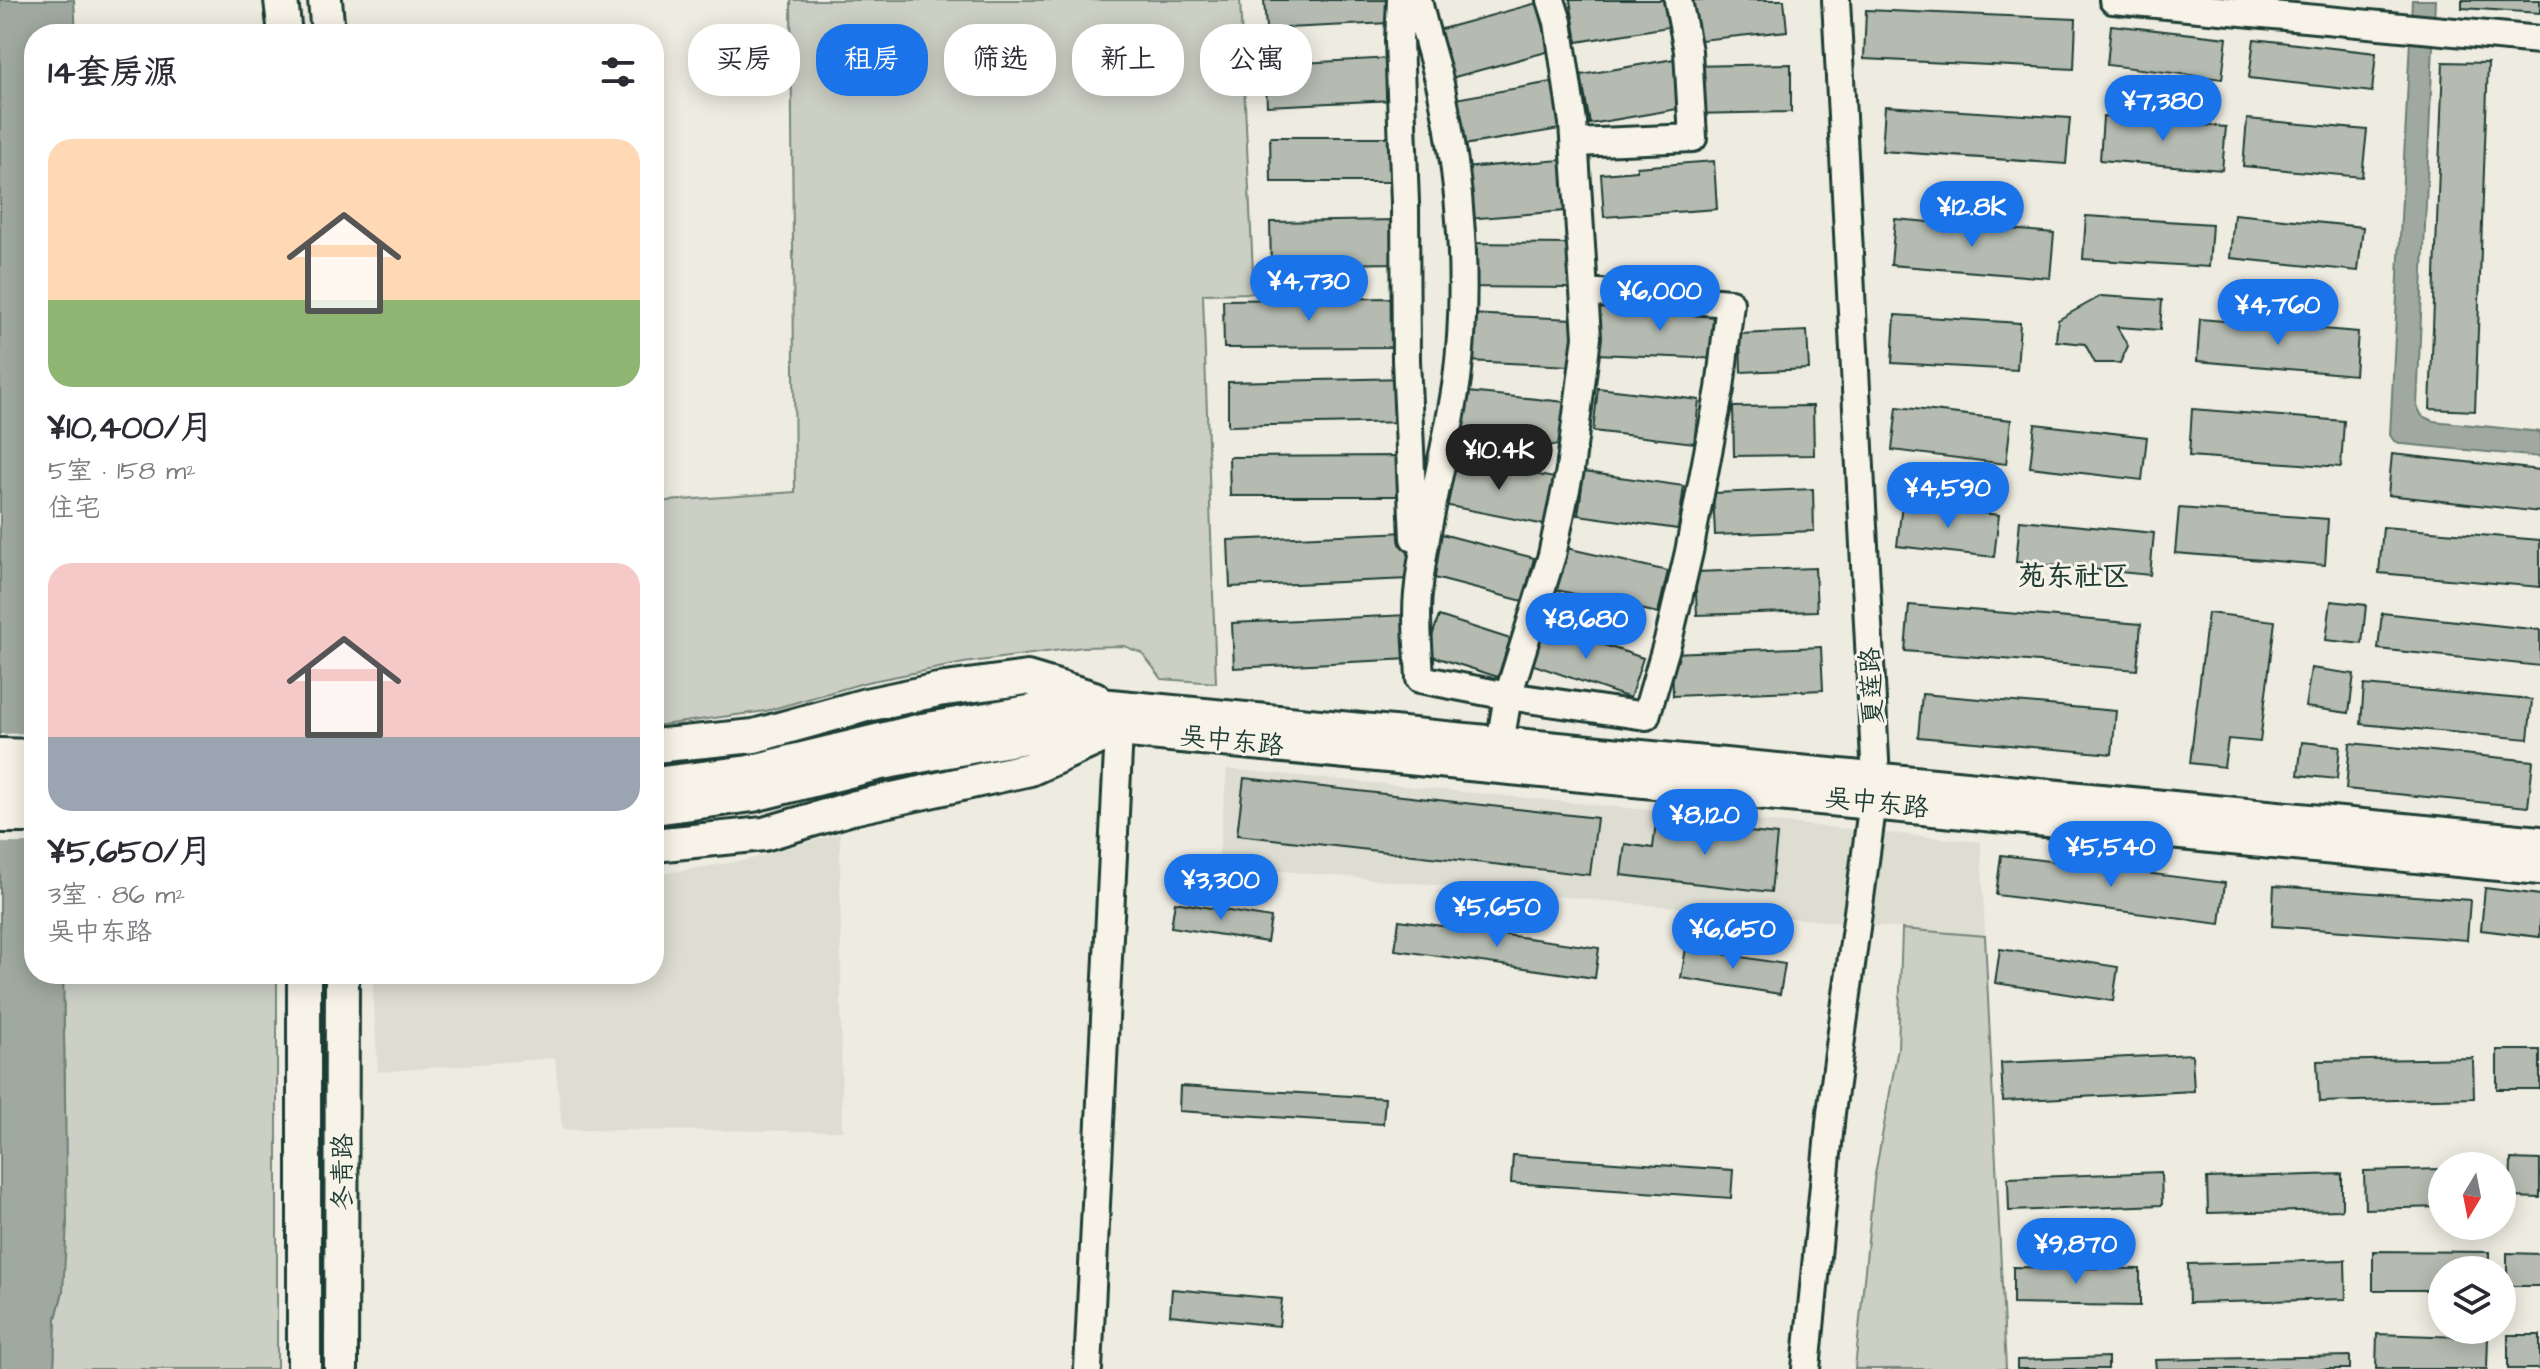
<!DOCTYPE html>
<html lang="zh">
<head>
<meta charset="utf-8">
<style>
	body { margin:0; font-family:"Architects Daughter","LXGW WenKai TC",sans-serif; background:#f2f2f3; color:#2b2b33; height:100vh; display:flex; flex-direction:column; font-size:30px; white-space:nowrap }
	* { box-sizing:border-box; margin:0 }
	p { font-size:26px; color:#7c7c81 }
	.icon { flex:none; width:44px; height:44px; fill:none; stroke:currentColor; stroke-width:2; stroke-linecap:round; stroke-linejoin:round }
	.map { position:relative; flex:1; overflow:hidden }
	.drawer { position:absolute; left:24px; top:24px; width:640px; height:960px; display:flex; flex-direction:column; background:#fff; border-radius:32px; box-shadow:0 4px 20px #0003 }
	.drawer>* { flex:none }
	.hud { position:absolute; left:688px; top:24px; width:760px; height:72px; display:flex; gap:16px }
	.needle { width:52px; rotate:190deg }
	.tools { position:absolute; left:2428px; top:1152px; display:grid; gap:16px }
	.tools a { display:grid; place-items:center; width:88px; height:88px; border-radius:50%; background:#fff; box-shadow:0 4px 20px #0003; font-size:40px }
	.price { position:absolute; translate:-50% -68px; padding:0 18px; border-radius:28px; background:#1a73e8; color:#fff; font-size:26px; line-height:52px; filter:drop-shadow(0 2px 4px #0008) }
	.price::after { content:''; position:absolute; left:50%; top:48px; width:24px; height:18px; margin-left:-12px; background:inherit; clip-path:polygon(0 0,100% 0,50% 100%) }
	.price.active { background:#222; color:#fff }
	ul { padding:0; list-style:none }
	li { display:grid; align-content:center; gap:16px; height:424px; padding:0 24px }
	li span { display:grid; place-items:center; height:248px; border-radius:24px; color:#555 }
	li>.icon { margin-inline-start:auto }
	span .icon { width:144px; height:144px; fill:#fffc; stroke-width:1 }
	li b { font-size:34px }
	h2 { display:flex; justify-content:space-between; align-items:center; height:96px; padding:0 24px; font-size:34px }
	.pill { padding:0 28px; border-radius:32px; background:#fff; box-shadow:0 4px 20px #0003; font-size:28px; line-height:72px }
	.pill.active { background:#1a73e8; color:#fff }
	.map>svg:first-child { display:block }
	.built { fill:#ddddd2 }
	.green { fill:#cccfc4; stroke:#76867c; stroke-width:2 }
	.water { fill:#9fa99f; stroke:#6c7e74; stroke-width:2 }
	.pier { fill:#eeece1 }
	.building { fill:#b5bbb0; stroke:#1f3d34; stroke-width:2 }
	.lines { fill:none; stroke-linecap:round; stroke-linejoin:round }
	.minor-casing { stroke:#1f3d34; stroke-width:32 }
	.major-casing { stroke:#1f3d34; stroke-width:38 }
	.highway-casing { stroke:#1f3d34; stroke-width:42 }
	.minor { stroke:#f7f3e8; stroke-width:26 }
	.major { stroke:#f7f3e8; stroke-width:32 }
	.highway { stroke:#f7f3e8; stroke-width:36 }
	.labels { text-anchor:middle; stroke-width:6; stroke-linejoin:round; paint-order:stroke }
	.street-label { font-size:26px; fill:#1f3d34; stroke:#f7f3e8 }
	.neighbourhood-label { font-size:28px; font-weight:bold; fill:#1f3d34; stroke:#f7f3e8 }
</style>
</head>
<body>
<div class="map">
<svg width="2540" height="1369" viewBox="0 0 2540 1369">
	<rect width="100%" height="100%" fill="#eeece1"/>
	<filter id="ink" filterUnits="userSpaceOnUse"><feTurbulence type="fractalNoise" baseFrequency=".0125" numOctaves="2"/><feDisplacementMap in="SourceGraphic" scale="16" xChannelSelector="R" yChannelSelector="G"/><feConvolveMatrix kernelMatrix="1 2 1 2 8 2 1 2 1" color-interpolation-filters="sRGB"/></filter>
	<g filter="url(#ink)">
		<!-- built -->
		<path class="built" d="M1227 769 1981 842 1985 936 1218 865Z
			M840 833 842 1131 562 1130 555 1058 378 1072 372 974H654V875L747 860Z"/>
		<!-- green -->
		<path class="green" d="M791 0H1240L1254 293 1203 294 1216 683 1162 679 1142 653 1124 646 1083 647 964 663 867 682 766 711 654 726V502L795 492Z
			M1902 929 1985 936 2006 1369H1855L1874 1180 1898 1048Z
			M63 974H277V1369H54L56 1318 63 1291 65 1086Z"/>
		<!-- water -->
		<path class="water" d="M0 0H74L76 34H34V974H63L67 1223 63 1291 56 1318 54 1369H0Z
			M2412 0H2435L2417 406 2422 416 2433 421 2540 432V457L2402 444 2394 441 2390 435Z"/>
		<!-- pier -->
		<path class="pier" d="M34 733V843H0V734Z"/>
		<!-- building -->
		<path class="building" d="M1264 0H1389L1390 23 1266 29Z
			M1570 0H1670L1674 26 1577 42Z
			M1687 0H1784L1787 31 1691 41Z
			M2462 0H2540V13L2462 8Z
			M1537 3 1550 51 1451 78 1438 30Z
			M1866 10 2076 19 2074 69 1864 59Z
			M2111 25 2227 38 2222 79 2107 65Z
			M2254 39 2376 53 2372 92 2249 78Z
			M1392 58 1394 100 1267 106 1265 65Z
			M1680 58 1689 107 1590 124 1581 75Z
			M2443 62 2488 63 2475 411 2430 409Z
			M1791 64V112L1691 114 1690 66Z
			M1552 82 1560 129 1463 145 1455 99Z
			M1885 106 2070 118 2066 164 1882 151Z
			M2103 117 2226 127 2222 170 2100 160Z
			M2247 119 2367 130 2362 177 2243 166Z
			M1270 137H1394L1395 182H1271Z
			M1561 160 1565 211 1467 219 1463 168Z
			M1714 161 1717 209 1604 217 1601 174 1637 171V167Z
			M2234 214 2363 227 2358 271 2230 258Z
			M2086 216 2212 224 2209 267 2083 259Z
			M1895 219 2054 233 2050 278 1891 265Z
			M1397 220V263L1271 265 1270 222Z
			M1465 243 1571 244V288L1465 287Z
			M2101 296 2162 300 2160 330 2117 327 2128 346 2120 363H2095L2085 344 2056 341 2058 320Z
			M1393 298 1394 347 1224 348 1223 300Z
			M1596 307 1724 312 1723 359 1595 354Z
			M1469 314 1573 319 1571 366 1467 361Z
			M1895 315 2020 323 2017 370 1892 363Z
			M2200 319 2358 332 2355 375 2197 361Z
			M1807 331 1809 369 1741 372 1740 334Z
			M1406 378 1407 422 1228 426V382Z
			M1598 388 1699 400 1694 443 1593 431Z
			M1459 391 1565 402 1561 446 1454 435Z
			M1813 406 1814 455 1734 456 1733 407Z
			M1897 407 2011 420 2006 464 1892 450Z
			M2192 409 2344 421 2341 467 2189 456Z
			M2035 424 2147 437 2142 480 2030 467Z
			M2392 454 2540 470V512L2388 495Z
			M1402 456V496H1230L1229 457Z
			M1453 458 1554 478 1545 525 1444 505Z
			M1584 472 1684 486 1678 529 1578 515Z
			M1813 489 1814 531 1715 535 1713 493Z
			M1902 504 1999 515 1994 557 1897 546Z
			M2179 508 2328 519 2325 565 2175 553Z
			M2020 520 2154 533 2150 575 2016 562Z
			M2383 527 2540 540V587L2379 573Z
			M1407 532 1409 579 1230 587 1228 540Z
			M1434 532 1534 558 1523 601 1423 575Z
			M1566 548 1668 571 1658 613 1557 590Z
			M1815 568 1817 611 1697 615 1695 572Z
			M2331 601 2366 605 2362 644 2326 640Z
			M1909 605 2141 624 2137 670 1905 651Z
			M2208 613 2275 621 2260 742 2228 739 2224 767 2190 763Z
			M2382 613 2540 630V666L2378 649Z
			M1408 615 1410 659 1234 668 1232 623Z
			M1439 616 1510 639 1498 677 1426 654Z
			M1542 624 1643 658 1630 698 1528 663Z
			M1821 647 1823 690 1673 696 1672 653Z
			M2311 668 2354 674 2349 713 2305 707Z
			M2364 685 2532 700 2528 739 2361 724Z
			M1922 694 2116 711 2112 754 1918 737Z
			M2302 742 2340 746 2337 779 2298 775Z
			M2350 743 2533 761 2528 807 2346 789Z
			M1244 778 1597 818 1590 875 1237 835Z
			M1656 822 1777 835 1771 892 1621 875 1625 844 1653 848Z
			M2001 855 2225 883 2220 924 1996 895Z
			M2274 886 2470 900 2467 940 2272 926Z
			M2485 888 2540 895V937L2481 930Z
			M1175 902 1271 918 1267 942 1171 927Z
			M1399 920 1599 948 1595 978 1395 950Z
			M1686 948 1785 964 1780 994 1681 978Z
			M2000 949 2118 967 2113 1001 1995 983Z
			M2497 1050H2540V1089H2497Z
			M2192 1054 2194 1091 2003 1101 2001 1063Z
			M2473 1058 2474 1098 2319 1102 2317 1061Z
			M1180 1086 1385 1098 1383 1124 1179 1111Z
			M1513 1155 1733 1170 1731 1198 1511 1183Z
			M2511 1159 2540 1160V1198L2510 1197Z
			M2442 1169V1207L2365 1209 2364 1171Z
			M2161 1172 2162 1205 2009 1211 2008 1178Z
			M2342 1174V1210L2208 1213 2207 1178Z
			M2373 1251 2489 1252V1270H2442V1290H2373Z
			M2507 1253 2540 1254V1286H2507Z
			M2345 1260 2346 1299 2189 1303 2188 1264Z
			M2013 1267 2140 1269V1306L2013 1304Z
			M1172 1289 1282 1299 1279 1326 1170 1315Z
			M2377 1334 2488 1338 2487 1369H2376Z
			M2508 1335H2540V1369H2508Z
			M2350 1356V1369H2156L2155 1360Z
			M2108 1357V1369H2017V1360Z"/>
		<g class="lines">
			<!-- minor casing -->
			<g class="minor-casing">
				<path id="minor" d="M1401 0 1399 40 1405 203 1406 360 1414 538
					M1418 0C1424 30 1434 59 1441 88 1461 181 1469 284 1457 379 1447 451 1425 521 1418 594 1415 622 1419 651 1420 679L1508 696 1646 716 1669 637 1689 552 1720 389 1730 303 1585 292
					M2113 0 2540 40
					M1575 143 1693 138 1688 51 1678 0
					M1500 743 1508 696 1552 555 1570 470 1587 337 1573 123 1558 22 1551 0
					M1088 1369 1120 710
					M1806 1369 1831 1113 1876 779 1836 0"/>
			</g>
			<!-- major casing -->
			<g class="major-casing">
				<path id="major" d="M281 0 285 34
					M325 0 328 34
					M654 746 754 736 866 705 938 690 1027 678 1094 698
					M654 784 749 772 922 730 1029 712 1100 705 2540 843
					M0 788H34
					M654 808 753 795 881 763 1031 736 1083 730H1119L2540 868
					M0 816H34
					M654 845 764 834 852 808 1030 769 1101 737
					M304 974V1369
					M341 1369 342 974"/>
			</g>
			<!-- highway casing -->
			<g class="highway-casing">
				<path id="highway" d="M0 757 34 758"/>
			</g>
			<!-- minor -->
			<use href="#minor" class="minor"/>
			<!-- major -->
			<use href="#major" class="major"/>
			<!-- highway -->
			<use href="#highway" class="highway"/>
		</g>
	</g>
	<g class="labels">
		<!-- street labels -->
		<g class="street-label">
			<text transform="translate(1871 686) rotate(-93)" y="9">夏莲路</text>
			<text transform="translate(1232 740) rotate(6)" y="9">吴中东路</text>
			<text transform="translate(1877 802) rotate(6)" y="9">吴中东路</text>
			<text transform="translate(342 1172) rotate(-90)" y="9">冬青路</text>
		</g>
		<!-- neighbourhood labels -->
		<g class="neighbourhood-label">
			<text x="2074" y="585">苑东社区</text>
		</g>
	</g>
</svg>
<div class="tools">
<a><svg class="needle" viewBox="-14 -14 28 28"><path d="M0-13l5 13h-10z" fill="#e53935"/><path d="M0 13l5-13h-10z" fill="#7c7c81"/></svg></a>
<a><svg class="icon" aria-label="layers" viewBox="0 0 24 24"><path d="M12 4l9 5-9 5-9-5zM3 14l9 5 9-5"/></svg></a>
</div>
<b class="price" style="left:2163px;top:143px">¥7,380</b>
<b class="price" style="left:1972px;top:249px">¥12.8K</b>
<b class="price" style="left:1309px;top:323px">¥4,730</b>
<b class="price" style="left:1660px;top:333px">¥6,000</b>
<b class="price" style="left:2278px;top:347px">¥4,760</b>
<b class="price active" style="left:1499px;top:492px">¥10.4K</b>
<b class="price" style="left:1948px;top:530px">¥4,590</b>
<b class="price" style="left:1586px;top:661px">¥8,680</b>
<b class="price" style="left:1705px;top:857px">¥8,120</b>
<b class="price" style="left:2111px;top:889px">¥5,540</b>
<b class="price" style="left:1221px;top:922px">¥3,300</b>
<b class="price" style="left:1497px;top:949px">¥5,650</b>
<b class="price" style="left:1733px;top:971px">¥6,650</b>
<b class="price" style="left:2076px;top:1286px">¥9,870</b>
<div class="hud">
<a class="pill">买房</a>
<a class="pill active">租房</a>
<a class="pill">筛选</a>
<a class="pill">新上</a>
<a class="pill">公寓</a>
</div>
<section class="drawer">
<h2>14套房源<svg class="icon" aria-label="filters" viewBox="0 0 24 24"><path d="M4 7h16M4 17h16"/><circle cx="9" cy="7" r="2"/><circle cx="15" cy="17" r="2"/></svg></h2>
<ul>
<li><span style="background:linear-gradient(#ffd9b3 65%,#8fb573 0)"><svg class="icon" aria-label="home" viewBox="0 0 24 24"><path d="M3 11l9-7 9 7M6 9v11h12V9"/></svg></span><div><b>¥10,400/月</b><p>5室 · 158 m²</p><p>住宅</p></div></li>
<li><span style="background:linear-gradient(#f6c9c9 70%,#9aa5b1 0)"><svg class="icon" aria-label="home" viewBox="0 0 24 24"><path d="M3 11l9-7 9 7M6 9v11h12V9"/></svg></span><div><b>¥5,650/月</b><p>3室 · 86 m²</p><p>吴中东路</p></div></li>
</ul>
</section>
</div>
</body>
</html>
